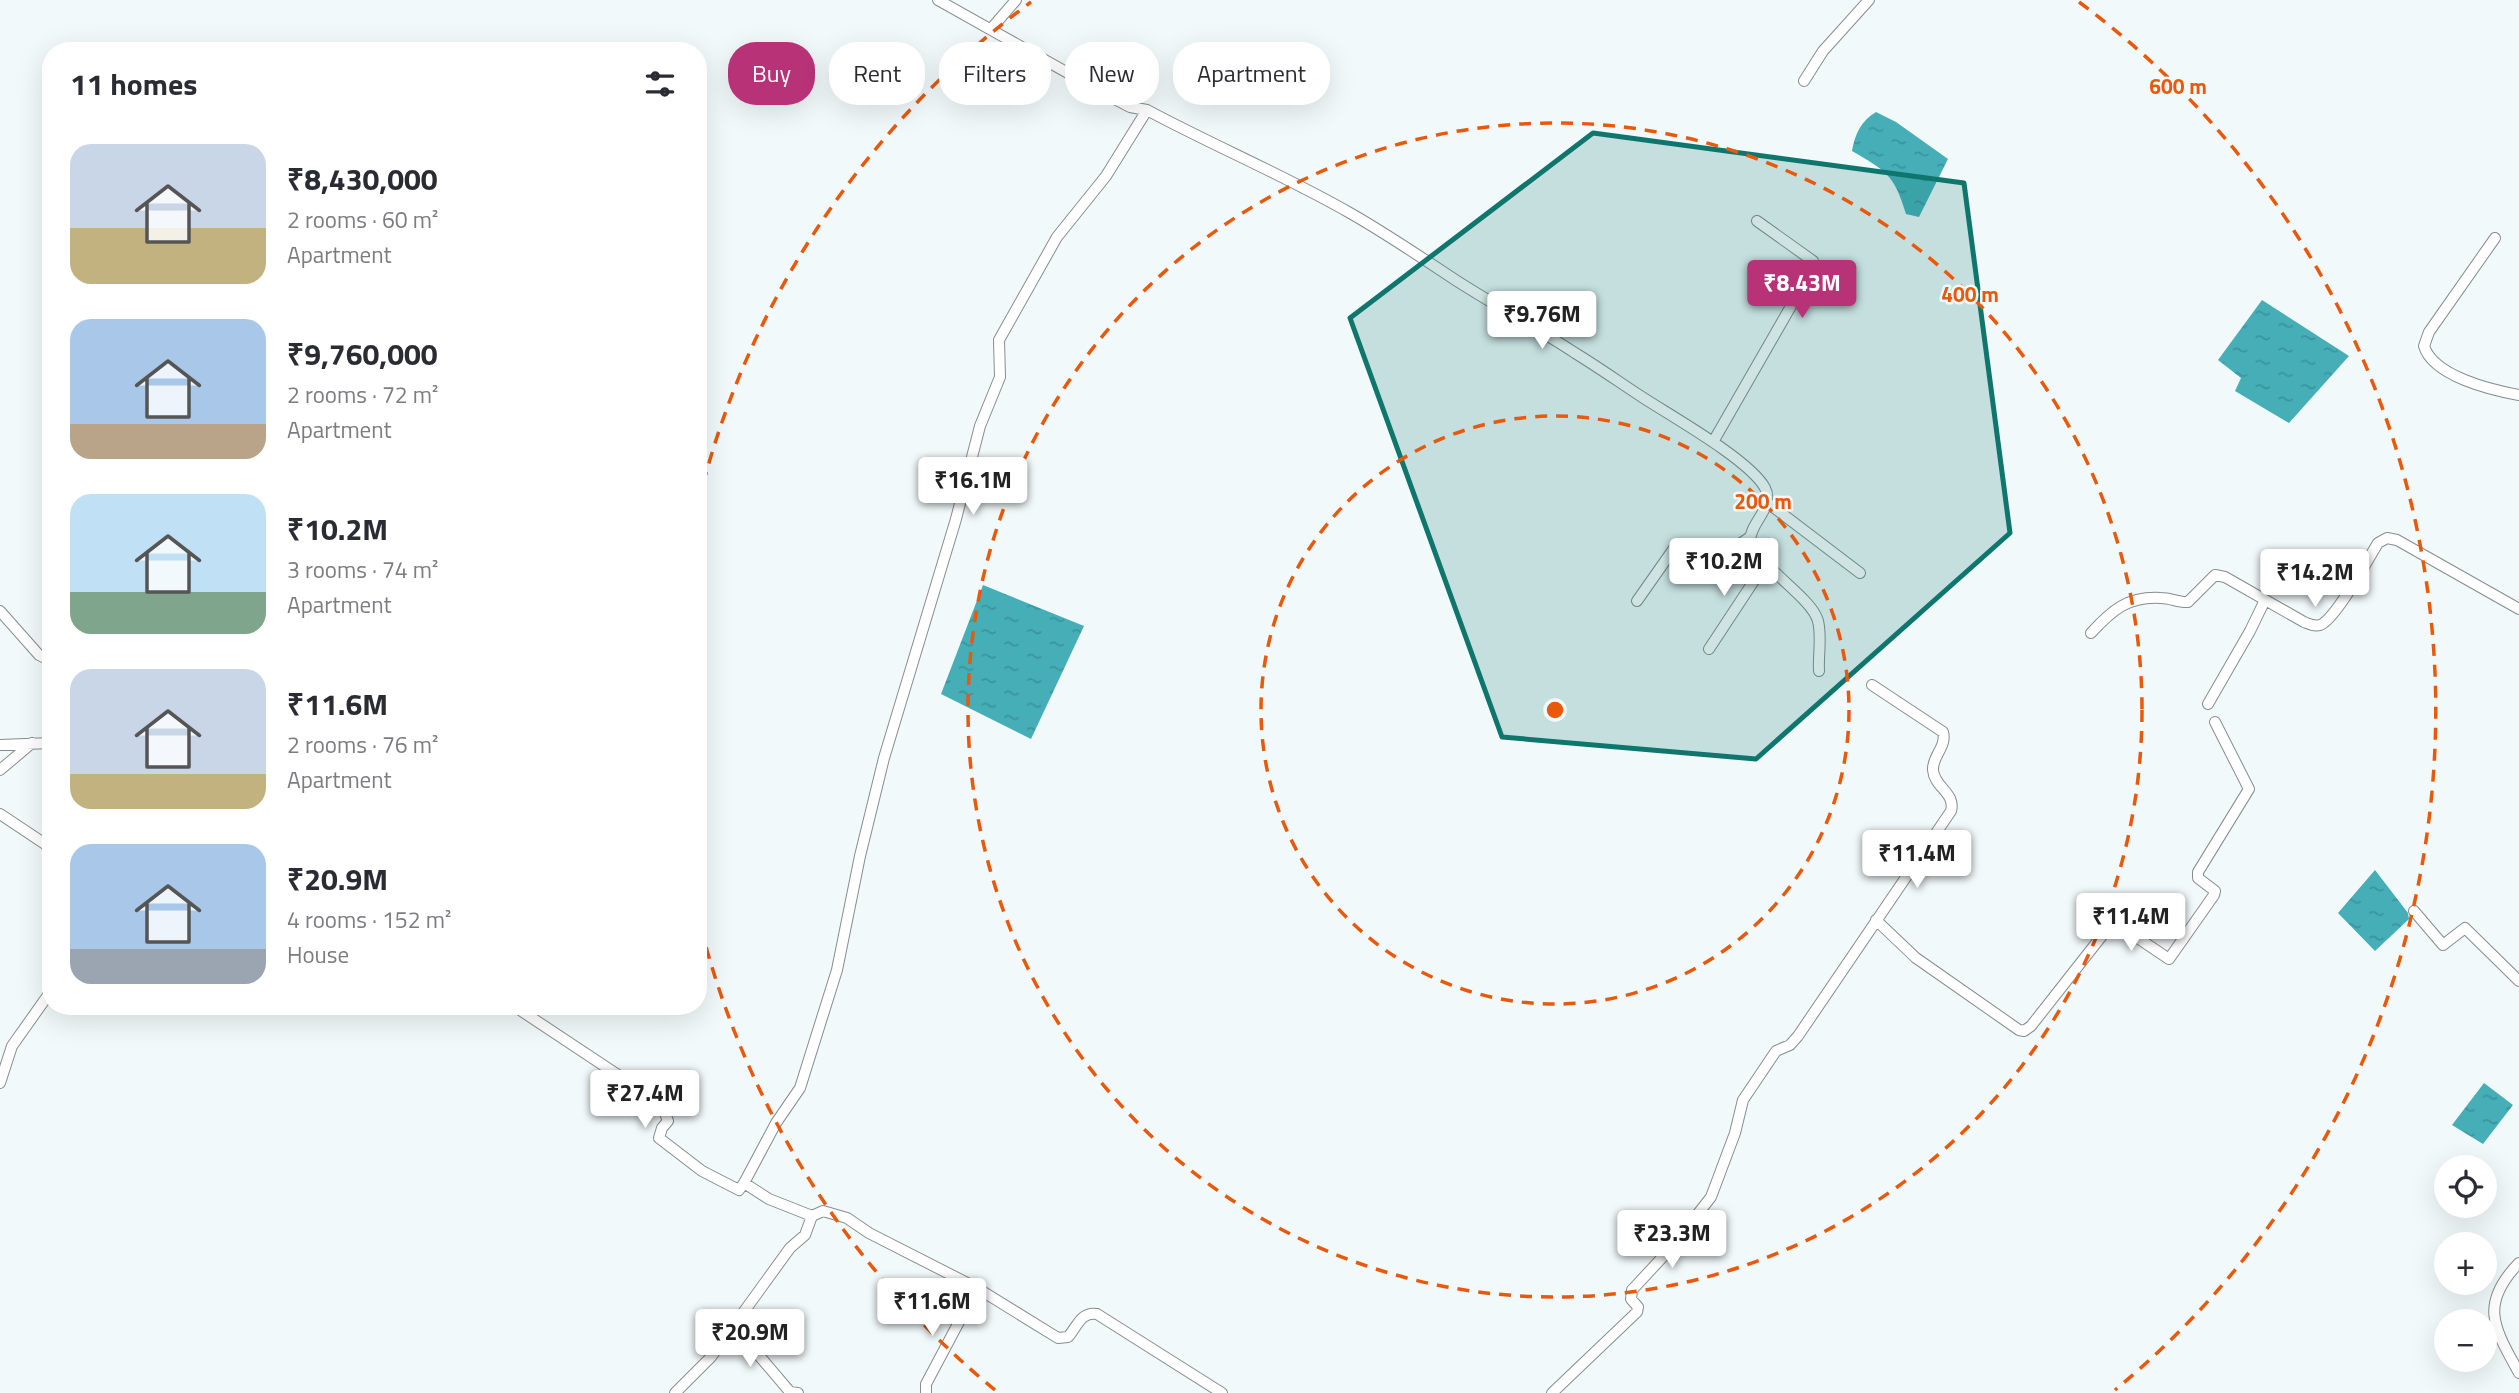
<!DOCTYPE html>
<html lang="en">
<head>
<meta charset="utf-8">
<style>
	body { margin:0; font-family:"Titillium Web",sans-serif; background:#f7f7f7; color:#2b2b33; height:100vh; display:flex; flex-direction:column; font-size:26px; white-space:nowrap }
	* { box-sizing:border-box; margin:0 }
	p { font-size:23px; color:#7c7c81 }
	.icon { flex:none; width:38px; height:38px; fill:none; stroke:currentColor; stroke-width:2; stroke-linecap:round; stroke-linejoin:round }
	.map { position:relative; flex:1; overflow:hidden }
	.panel { position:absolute; left:42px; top:42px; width:665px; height:973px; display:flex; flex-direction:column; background:#fff; border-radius:28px; box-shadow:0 7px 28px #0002 }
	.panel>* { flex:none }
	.guide { position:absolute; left:728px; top:42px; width:665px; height:63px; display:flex; gap:14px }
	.tools { position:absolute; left:2434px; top:1155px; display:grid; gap:14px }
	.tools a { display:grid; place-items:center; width:63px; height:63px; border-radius:50%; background:#fff; box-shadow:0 7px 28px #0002; font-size:35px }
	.price { position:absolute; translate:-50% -60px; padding:0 16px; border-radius:7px; background:#fff; color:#222; font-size:23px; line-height:46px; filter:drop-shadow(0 2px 4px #0008) }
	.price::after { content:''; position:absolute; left:50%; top:42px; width:21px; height:16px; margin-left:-10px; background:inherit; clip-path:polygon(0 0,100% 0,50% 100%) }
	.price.active { background:#b73277; color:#fff }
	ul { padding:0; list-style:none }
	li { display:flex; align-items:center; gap:21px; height:175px; padding:0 28px }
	li span { display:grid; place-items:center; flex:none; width:196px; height:140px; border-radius:21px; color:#555 }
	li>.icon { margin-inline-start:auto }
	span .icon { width:84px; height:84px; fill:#fffc; stroke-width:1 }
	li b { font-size:30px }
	h2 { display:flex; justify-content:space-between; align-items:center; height:84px; padding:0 28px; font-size:30px }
	.tag { padding:0 24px; border-radius:28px; background:#fff; box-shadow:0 7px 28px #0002; font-size:24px; line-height:63px }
	.tag.active { background:#b73277; color:#fff }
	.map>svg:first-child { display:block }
	.water { fill:url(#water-ripples) }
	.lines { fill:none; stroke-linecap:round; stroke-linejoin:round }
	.minor-casing { stroke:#878d8e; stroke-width:12 }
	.minor { stroke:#fff; stroke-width:10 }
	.marked { fill:#0f766e; fill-opacity:0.2; stroke:#0f766e; stroke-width:5; stroke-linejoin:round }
	.ring { fill:none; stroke:#e8590c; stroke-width:3.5; stroke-dasharray:12 9 }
	.centre { fill:#e8590c; stroke:#f2f9fa; stroke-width:3.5 }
	.ring-label { font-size:21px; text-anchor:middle; font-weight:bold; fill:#e8590c; stroke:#f2f9fa; stroke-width:5; stroke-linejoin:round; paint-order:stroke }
</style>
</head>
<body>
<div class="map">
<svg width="2519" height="1393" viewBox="0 0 2519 1393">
	<defs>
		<pattern id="water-ripples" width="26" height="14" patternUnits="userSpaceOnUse" patternTransform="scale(1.75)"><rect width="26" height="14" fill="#45aeb7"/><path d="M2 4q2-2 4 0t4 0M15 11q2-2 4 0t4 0" fill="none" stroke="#3b949c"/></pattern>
	</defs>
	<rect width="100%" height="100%" fill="#f2f9fa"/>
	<!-- water -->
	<path class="water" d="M1876 112 1896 122 1948 159 1919 217 1906 214C1894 174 1886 171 1852 151 1855 134 1861 121 1876 112Z
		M2262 300 2349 356 2289 423 2235 391 2241 378 2218 360Z
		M983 585 1084 626 1031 739 941 694Z
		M2375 870 2408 913 2409 919 2375 951 2338 913Z
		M2484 1083 2513 1105 2483 1144 2452 1125Z"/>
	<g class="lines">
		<!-- minor casing -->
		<g class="minor-casing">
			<path id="minor" d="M991 29 1016 0
				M1804 81 1823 51 1869 0
				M1147 110C1214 146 1284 175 1350 213 1387 234 1422 258 1457 281 1496 306 1537 328 1575 353 1598 367 1619 382 1642 397 1671 416 1750 460 1765 488 1775 508 1750 522 1750 541 1764 571 1812 598 1818 621 1822 637 1818 655 1819 671
				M2495 238 2429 332 2424 346C2433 376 2491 390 2519 395
				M1713 442 1814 266 1813 261 1757 221
				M1768 503 1860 573
				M1637 601 1677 544H1682L1717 568 1737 546 1750 537
				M0 611 39 655 51 661
				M2091 633C2112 610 2128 596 2161 598 2171 598 2179 603 2188 602L2215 575 2225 577 2304 622C2309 624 2314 627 2320 625 2336 619 2368 559 2378 543L2387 538 2397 540 2519 609
				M1709 649 1765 564
				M2208 704 2250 631 2265 600
				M0 745 51 743
				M0 770 32 743
				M0 814 51 848
				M2414 911 2443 945 2465 928 2519 981
				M1876 920 1916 958 2019 1030 2024 1031 2031 1026 2112 923 2117 924 2169 959 2214 895 2215 891 2198 878V872L2249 789 2215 722
				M514 1006 627 1081 663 1108 668 1121 662 1128 659 1138 702 1171 739 1190 744 1183 769 1199 812 1216 805 1235 790 1248 711 1357 675 1393
				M0 1083 12 1046 51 991
				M744 1183 776 1123 800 1088 837 970 860 856 884 758 956 519 980 426 1000 377 999 340 1057 237 1106 176 1147 110 1130 107 1107 95 938 0
				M812 1216 823 1211 847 1218 869 1233 977 1288 1058 1338 1068 1337C1077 1327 1081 1311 1097 1314L1222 1393
				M2519 1263C2478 1305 2495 1329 2519 1373
				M733 1325 790 1392 798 1393
				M926 1393V1384L977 1288
				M1552 1393 1637 1312 1638 1307 1631 1299 1632 1290 1672 1247 1711 1197 1735 1133 1743 1100 1776 1051 1790 1045 1798 1036 1951 811C1956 793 1934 787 1933 770 1932 756 1947 747 1943 732L1872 685"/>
		</g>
		<!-- minor -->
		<use href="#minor" class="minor"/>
	</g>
	<!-- marked area -->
	<path class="marked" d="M1593 133 1964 183 2010 533 1756 759 1502 737 1350 318Z"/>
	<!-- distance rings -->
	<g class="ring">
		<circle cx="1555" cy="710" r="294"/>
		<circle cx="1555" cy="710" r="587"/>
		<path d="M995 1390A881 881 0 0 1 698 916M698 504A881 881 0 0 1 1031 2M2079 2A881 881 0 0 1 2115 1390"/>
	</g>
	<circle cx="1555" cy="710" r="10" class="centre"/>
	<g class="ring-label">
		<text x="2178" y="94">600 m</text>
		<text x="1970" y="302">400 m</text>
		<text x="1763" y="509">200 m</text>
	</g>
</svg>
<div class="tools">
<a><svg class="icon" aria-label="locate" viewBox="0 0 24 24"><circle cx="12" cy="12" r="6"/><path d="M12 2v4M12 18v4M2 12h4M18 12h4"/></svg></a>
<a>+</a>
<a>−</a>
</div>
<b class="price active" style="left:1802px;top:320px">₹8.43M</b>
<b class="price" style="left:1542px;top:351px">₹9.76M</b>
<b class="price" style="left:973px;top:517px">₹16.1M</b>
<b class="price" style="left:1724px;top:598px">₹10.2M</b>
<b class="price" style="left:2315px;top:609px">₹14.2M</b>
<b class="price" style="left:1917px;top:890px">₹11.4M</b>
<b class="price" style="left:2131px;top:953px">₹11.4M</b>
<b class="price" style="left:645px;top:1130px">₹27.4M</b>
<b class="price" style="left:1672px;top:1270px">₹23.3M</b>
<b class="price" style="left:932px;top:1338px">₹11.6M</b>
<b class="price" style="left:750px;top:1369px">₹20.9M</b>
<div class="guide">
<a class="tag active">Buy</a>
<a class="tag">Rent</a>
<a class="tag">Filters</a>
<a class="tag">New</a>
<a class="tag">Apartment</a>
</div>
<section class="panel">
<h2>11 homes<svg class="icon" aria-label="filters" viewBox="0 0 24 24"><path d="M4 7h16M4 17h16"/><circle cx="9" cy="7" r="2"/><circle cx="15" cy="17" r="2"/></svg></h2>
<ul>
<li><span style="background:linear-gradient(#c9d6e8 60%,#c2b280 0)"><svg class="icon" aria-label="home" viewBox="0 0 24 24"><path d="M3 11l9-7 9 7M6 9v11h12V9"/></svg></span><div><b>₹8,430,000</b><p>2 rooms · 60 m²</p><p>Apartment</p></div></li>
<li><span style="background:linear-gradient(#a9c7e8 75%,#b9a48a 0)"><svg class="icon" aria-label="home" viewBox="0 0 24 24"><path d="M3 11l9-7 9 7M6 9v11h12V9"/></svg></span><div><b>₹9,760,000</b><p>2 rooms · 72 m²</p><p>Apartment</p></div></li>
<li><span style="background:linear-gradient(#bfe0f5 70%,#7fa58c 0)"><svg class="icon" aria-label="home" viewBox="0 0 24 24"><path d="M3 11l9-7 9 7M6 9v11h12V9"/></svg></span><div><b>₹10.2M</b><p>3 rooms · 74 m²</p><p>Apartment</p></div></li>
<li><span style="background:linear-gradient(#c9d6e8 75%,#c2b280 0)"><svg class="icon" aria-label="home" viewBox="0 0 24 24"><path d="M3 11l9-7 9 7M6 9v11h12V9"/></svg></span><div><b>₹11.6M</b><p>2 rooms · 76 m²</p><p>Apartment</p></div></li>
<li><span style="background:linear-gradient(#a9c7e8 75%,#9aa5b1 0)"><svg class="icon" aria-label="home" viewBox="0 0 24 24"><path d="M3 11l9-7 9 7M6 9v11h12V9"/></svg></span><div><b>₹20.9M</b><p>4 rooms · 152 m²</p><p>House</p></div></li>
</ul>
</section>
</div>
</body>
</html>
